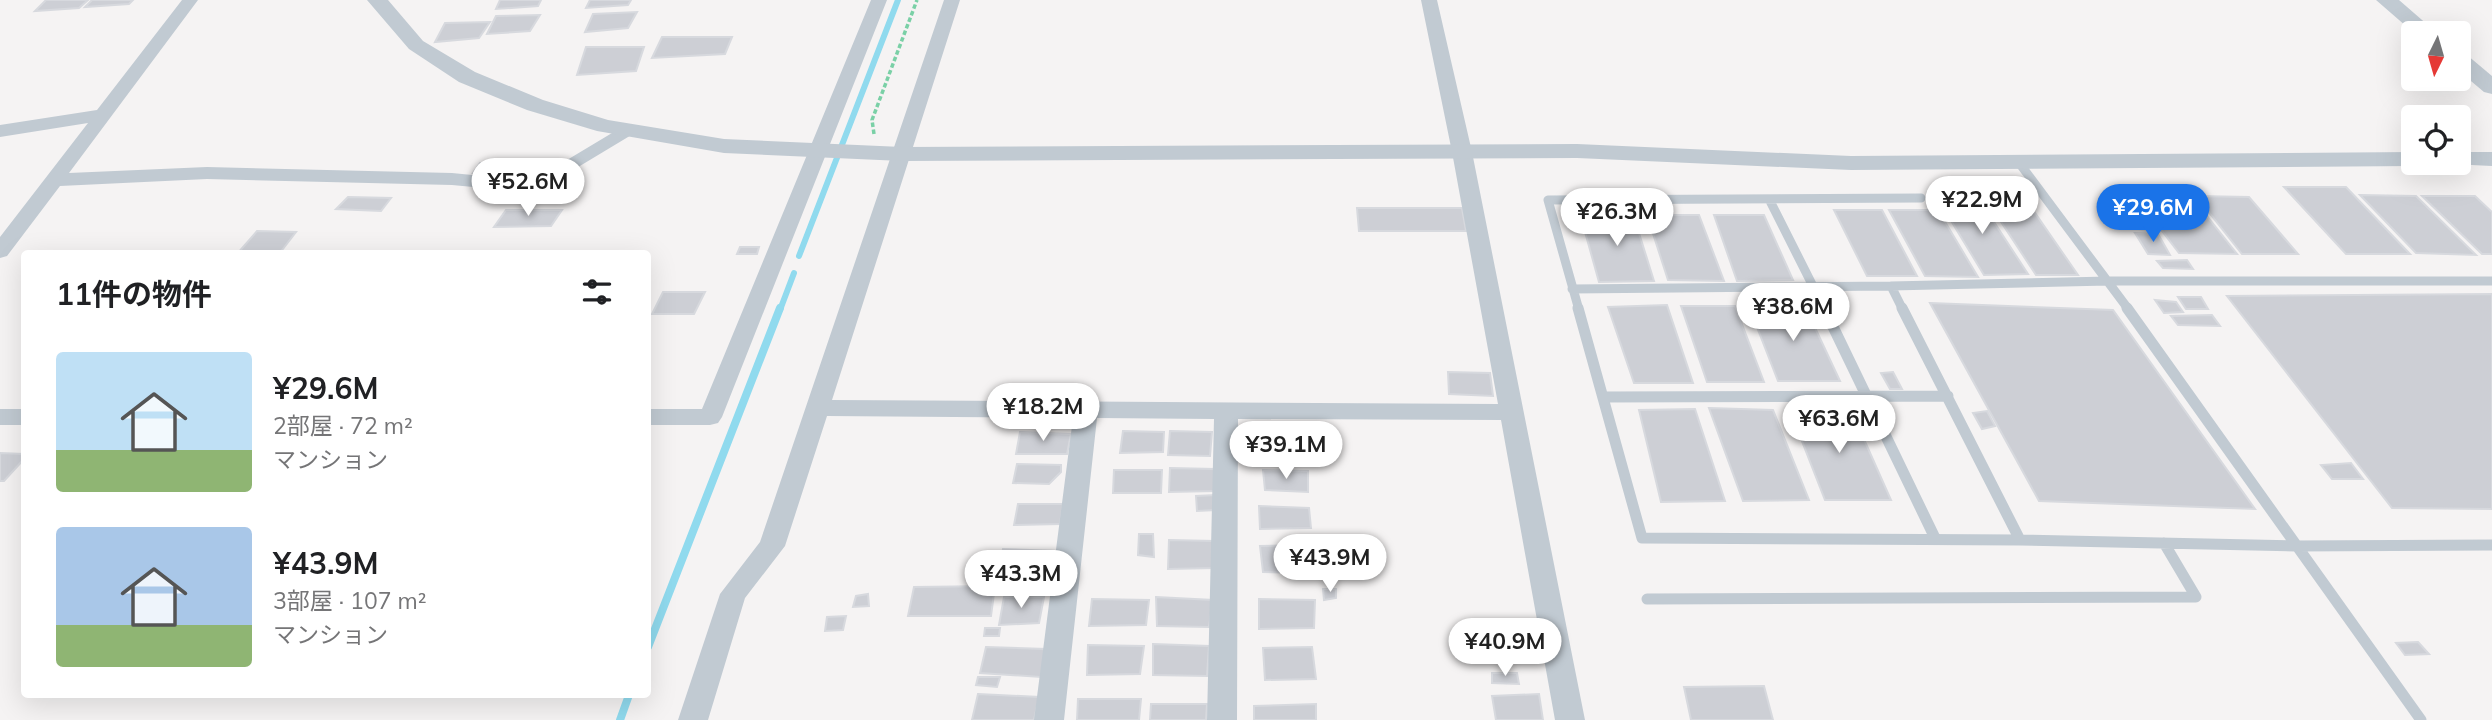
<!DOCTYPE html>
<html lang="ja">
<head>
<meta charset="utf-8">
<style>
	body { margin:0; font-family:Mulish,"Noto Sans JP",sans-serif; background:#f2f2f2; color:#202124; height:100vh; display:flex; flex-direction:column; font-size:26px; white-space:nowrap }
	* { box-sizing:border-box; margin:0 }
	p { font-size:23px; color:#757577 }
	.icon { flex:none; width:38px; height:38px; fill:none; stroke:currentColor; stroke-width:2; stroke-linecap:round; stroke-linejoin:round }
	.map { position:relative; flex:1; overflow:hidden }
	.drawer { position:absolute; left:21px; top:250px; width:630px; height:448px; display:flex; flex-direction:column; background:#fff; border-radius:7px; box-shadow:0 7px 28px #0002 }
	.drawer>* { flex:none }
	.needle { width:46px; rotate:185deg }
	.buttons { position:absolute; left:2401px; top:21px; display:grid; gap:14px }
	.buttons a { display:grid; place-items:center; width:70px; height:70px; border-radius:7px; background:#fff; box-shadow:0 7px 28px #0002; font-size:35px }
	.price { position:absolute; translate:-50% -60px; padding:0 16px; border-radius:24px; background:#fff; color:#222; font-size:23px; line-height:46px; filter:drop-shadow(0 2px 4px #0008) }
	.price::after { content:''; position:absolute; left:50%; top:42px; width:21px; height:16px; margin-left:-10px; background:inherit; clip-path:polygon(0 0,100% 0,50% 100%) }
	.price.current { background:#1a73e8; color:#fff }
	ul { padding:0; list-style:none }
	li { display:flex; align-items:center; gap:21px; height:175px; padding:0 35px }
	li span { display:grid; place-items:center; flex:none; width:196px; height:140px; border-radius:7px; color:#555 }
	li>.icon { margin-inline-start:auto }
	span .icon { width:84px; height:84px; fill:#fffc; stroke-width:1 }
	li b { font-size:30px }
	h2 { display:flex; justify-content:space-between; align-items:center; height:84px; padding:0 35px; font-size:30px }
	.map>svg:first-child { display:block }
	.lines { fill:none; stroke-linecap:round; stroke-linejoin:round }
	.stream-far1 { stroke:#90daee; stroke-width:6 }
	.stream { stroke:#90daee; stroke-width:8 }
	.building { fill:#cdcfd5; stroke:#d7d9de; stroke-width:2 }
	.path { stroke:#7ad0a6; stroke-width:3.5; stroke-dasharray:4.5 2.5; stroke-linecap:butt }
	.service-far1 { stroke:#c1cad2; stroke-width:9 }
	.service { stroke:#c1cad2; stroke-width:11 }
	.minor { fill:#c1cad2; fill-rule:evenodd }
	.tertiary { fill:#c1cad2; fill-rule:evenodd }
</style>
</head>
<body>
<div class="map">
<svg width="2492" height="720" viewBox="0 0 2492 720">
	<rect width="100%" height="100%" fill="#f5f3f3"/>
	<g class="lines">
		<!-- stream-far1 -->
		<path class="stream-far1" d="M799 256 898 0
			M780 310 794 273"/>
		<!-- stream -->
		<path class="stream" d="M648 647 780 308
			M620 720 629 695"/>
	</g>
	<!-- building -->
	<path class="building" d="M46 0H88L79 8 35 11Z
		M92 0H133L129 4 85 7Z
		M500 0H541L538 6 496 9Z
		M590 0H631L628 5 586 8Z
		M637 12 628 28 585 32 593 14Z
		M540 15 530 31 487 34 496 16Z
		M490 22 479 38 435 42 445 23Z
		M662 37H732L725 54 652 58Z
		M586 47H644L636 71 577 75Z
		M510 160H553L547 172 501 173Z
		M480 163 504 165 497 173H473Z
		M2284 187H2346L2410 254H2346Z
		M2360 195 2416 196 2476 255 2416 253Z
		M1936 196H1977L2028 274 1984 275Z
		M1984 196 2024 197 2078 275H2036Z
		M2135 196H2191L2237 254 2179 253Z
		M2196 196 2249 197 2298 254H2242Z
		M2422 196H2475L2492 212V254H2482Z
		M348 197 391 198 381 211 336 209Z
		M1357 208H1462L1466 231H1359Z
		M506 210H562L551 226 494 227Z
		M1834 210H1882L1917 276H1867Z
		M1889 210H1938L1978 277 1925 276Z
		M1580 214H1633L1654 281 1599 282Z
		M1647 215H1699L1724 281 1668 280Z
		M1714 215H1764L1793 280 1737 281Z
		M257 231 296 232 279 254H237Z
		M2135 233 2158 234 2170 255 2148 254Z
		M740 247H759L757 254H737Z
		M2187 260 2193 269 2163 268 2157 261Z
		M663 292H705L694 314H652Z
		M2492 294V509L2392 508 2227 296Z
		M2178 297H2201L2208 309H2186Z
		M2155 300 2176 302 2183 312 2164 313Z
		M1930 303 2113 310 2255 509 2039 501Z
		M1748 304H1804L1840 381H1778Z
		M1667 305 1693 383H1634L1608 307Z
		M1681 306H1735L1764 382H1707Z
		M2212 315 2220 326 2178 325 2171 316Z
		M1448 372 1490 373 1493 396 1449 394Z
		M1893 372 1902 389H1890L1881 373Z
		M1709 408 1773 410 1809 500 1743 501Z
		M1789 408 1851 410 1891 500H1825Z
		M1695 409 1725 501 1661 502 1639 410Z
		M1987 411 1995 426 1982 429 1973 413Z
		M1299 429 1301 452 1253 456 1254 432Z
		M1123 431 1164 432 1163 452 1120 453Z
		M1170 431 1212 432 1210 456 1168 455Z
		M1020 432 1071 434 1067 454H1016Z
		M0 453 24 454V459L4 481H0Z
		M1305 455V463H1282V457Z
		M2351 463 2363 479H2332L2321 465Z
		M1017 464 1061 465V472L1049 484 1013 483Z
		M1170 468 1215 469V491L1169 492Z
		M1114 470H1162L1161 493H1113Z
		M1263 470 1308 471V492L1265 490Z
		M1216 495V510L1197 511 1196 496Z
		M1018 504H1063L1060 524 1014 525Z
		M1259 506 1309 508 1311 528 1260 529Z
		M1139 534H1153L1154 557 1138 555Z
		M1169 540 1215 541V568L1168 569Z
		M1312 545V573L1263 572 1260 546Z
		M1003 549 1057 551 1055 572 1000 571Z
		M995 586 991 616H908L914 587Z
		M1323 589H1336V598L1324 600Z
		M868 594 869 606 853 607 856 596Z
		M1004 597H1044L1039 623 999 625Z
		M1156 597 1213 600 1209 627 1157 626Z
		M1092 599 1149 600 1146 625 1089 626Z
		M1259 599 1315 600 1314 628 1259 629Z
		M846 616 843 630 825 631 827 617Z
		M985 628H1000L999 636H984Z
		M2418 642 2429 654 2405 655 2396 643Z
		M1153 644 1209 646 1207 676 1153 675Z
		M1088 645 1144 646 1140 674 1087 675Z
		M986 647 1046 649 1041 677 980 673Z
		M1312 647 1316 679 1265 680 1263 648Z
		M1492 673H1517L1519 684 1492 683Z
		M978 677H1000L997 687 976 685Z
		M1764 686 1773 720H1691L1684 687Z
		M978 694 1039 697 1034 720H972Z
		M1539 694 1543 720H1496L1492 696Z
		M1078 699H1141L1139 720H1077Z
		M1151 704H1207L1206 720H1150Z
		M1316 704V720H1254V706Z"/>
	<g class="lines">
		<!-- path -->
		<path class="path" d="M874 134 872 120 917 0"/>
		<!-- service-far1 -->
		<path class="service-far1" d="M2017 160 2129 310
			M1769 199 1825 310
			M1572 289 1891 286
			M1579 310 1548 200 1921 198
			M1903 310 1891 286 2108 281H2492"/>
		<!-- service -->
		<path class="service" d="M1578 308 1642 538 2020 540
			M1824 308 1935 538
			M1902 308 2020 540 2295 546 2492 545
			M2127 308 2421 720
			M1603 397 1948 396
			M1647 599 2196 597 2164 543"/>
		<!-- minor -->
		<path class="minor" d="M182 0H198L69 173 207 167 452 173 532 181 622 127 629 125 638 131 535 193 452 185 207 179 60 186 7 256 0 258V237L88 123 0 137V125L97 110Z
			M871 0H887L722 417 718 423 710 425H648V409H702Z
			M944 0H960L832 400 1498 404 1452 152 1421 0H1437L1472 152 1585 720H1555L1501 420 1238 419 1237 720H1207L1214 419 1097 418 1064 720H1034L1073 418 827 416 785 546 745 598 708 720H678L720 594 760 542Z
			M0 409H24V425H0Z"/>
		<!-- tertiary -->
		<path class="tertiary" d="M367 0H388L423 41 475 72 543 100 608 120 724 139 902 147 1577 144 1851 156 2413 152V163H2422L2413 166 1851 170 1577 158 902 161 724 153 597 131 527 110 459 82 409 49Z
			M2376 0H2399L2437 33H2414Z
			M2459 54 2467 55 2492 76V94L2484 92 2459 71Z
			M2459 152H2492V166L2451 164 2459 163Z"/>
	</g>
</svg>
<div class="buttons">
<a><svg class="needle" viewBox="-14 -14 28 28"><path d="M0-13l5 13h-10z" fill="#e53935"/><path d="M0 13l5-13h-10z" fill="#757577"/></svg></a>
<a><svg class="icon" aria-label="locate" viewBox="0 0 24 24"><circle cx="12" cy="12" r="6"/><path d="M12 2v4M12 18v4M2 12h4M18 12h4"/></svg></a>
</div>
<b class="price" style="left:528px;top:218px">¥52.6M</b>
<b class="price" style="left:1982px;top:236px">¥22.9M</b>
<b class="price current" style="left:2153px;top:244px">¥29.6M</b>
<b class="price" style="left:1617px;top:248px">¥26.3M</b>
<b class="price" style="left:1793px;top:343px">¥38.6M</b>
<b class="price" style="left:1043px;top:443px">¥18.2M</b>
<b class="price" style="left:1839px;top:455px">¥63.6M</b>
<b class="price" style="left:1286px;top:481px">¥39.1M</b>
<b class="price" style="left:1330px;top:594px">¥43.9M</b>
<b class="price" style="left:1021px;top:610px">¥43.3M</b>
<b class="price" style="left:1505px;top:678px">¥40.9M</b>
<section class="drawer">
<h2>11件の物件<svg class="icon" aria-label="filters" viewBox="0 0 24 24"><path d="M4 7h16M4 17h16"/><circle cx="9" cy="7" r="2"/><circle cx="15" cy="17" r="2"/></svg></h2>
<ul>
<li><span style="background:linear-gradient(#bfe0f5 70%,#8fb573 0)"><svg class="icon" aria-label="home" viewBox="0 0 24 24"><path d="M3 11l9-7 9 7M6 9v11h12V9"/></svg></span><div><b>¥29.6M</b><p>2部屋 · 72 m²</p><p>マンション</p></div></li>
<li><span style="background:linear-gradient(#a9c7e8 70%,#8fb573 0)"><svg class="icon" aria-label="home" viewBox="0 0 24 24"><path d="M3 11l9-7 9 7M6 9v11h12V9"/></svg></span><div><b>¥43.9M</b><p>3部屋 · 107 m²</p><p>マンション</p></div></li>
</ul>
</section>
</div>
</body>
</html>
